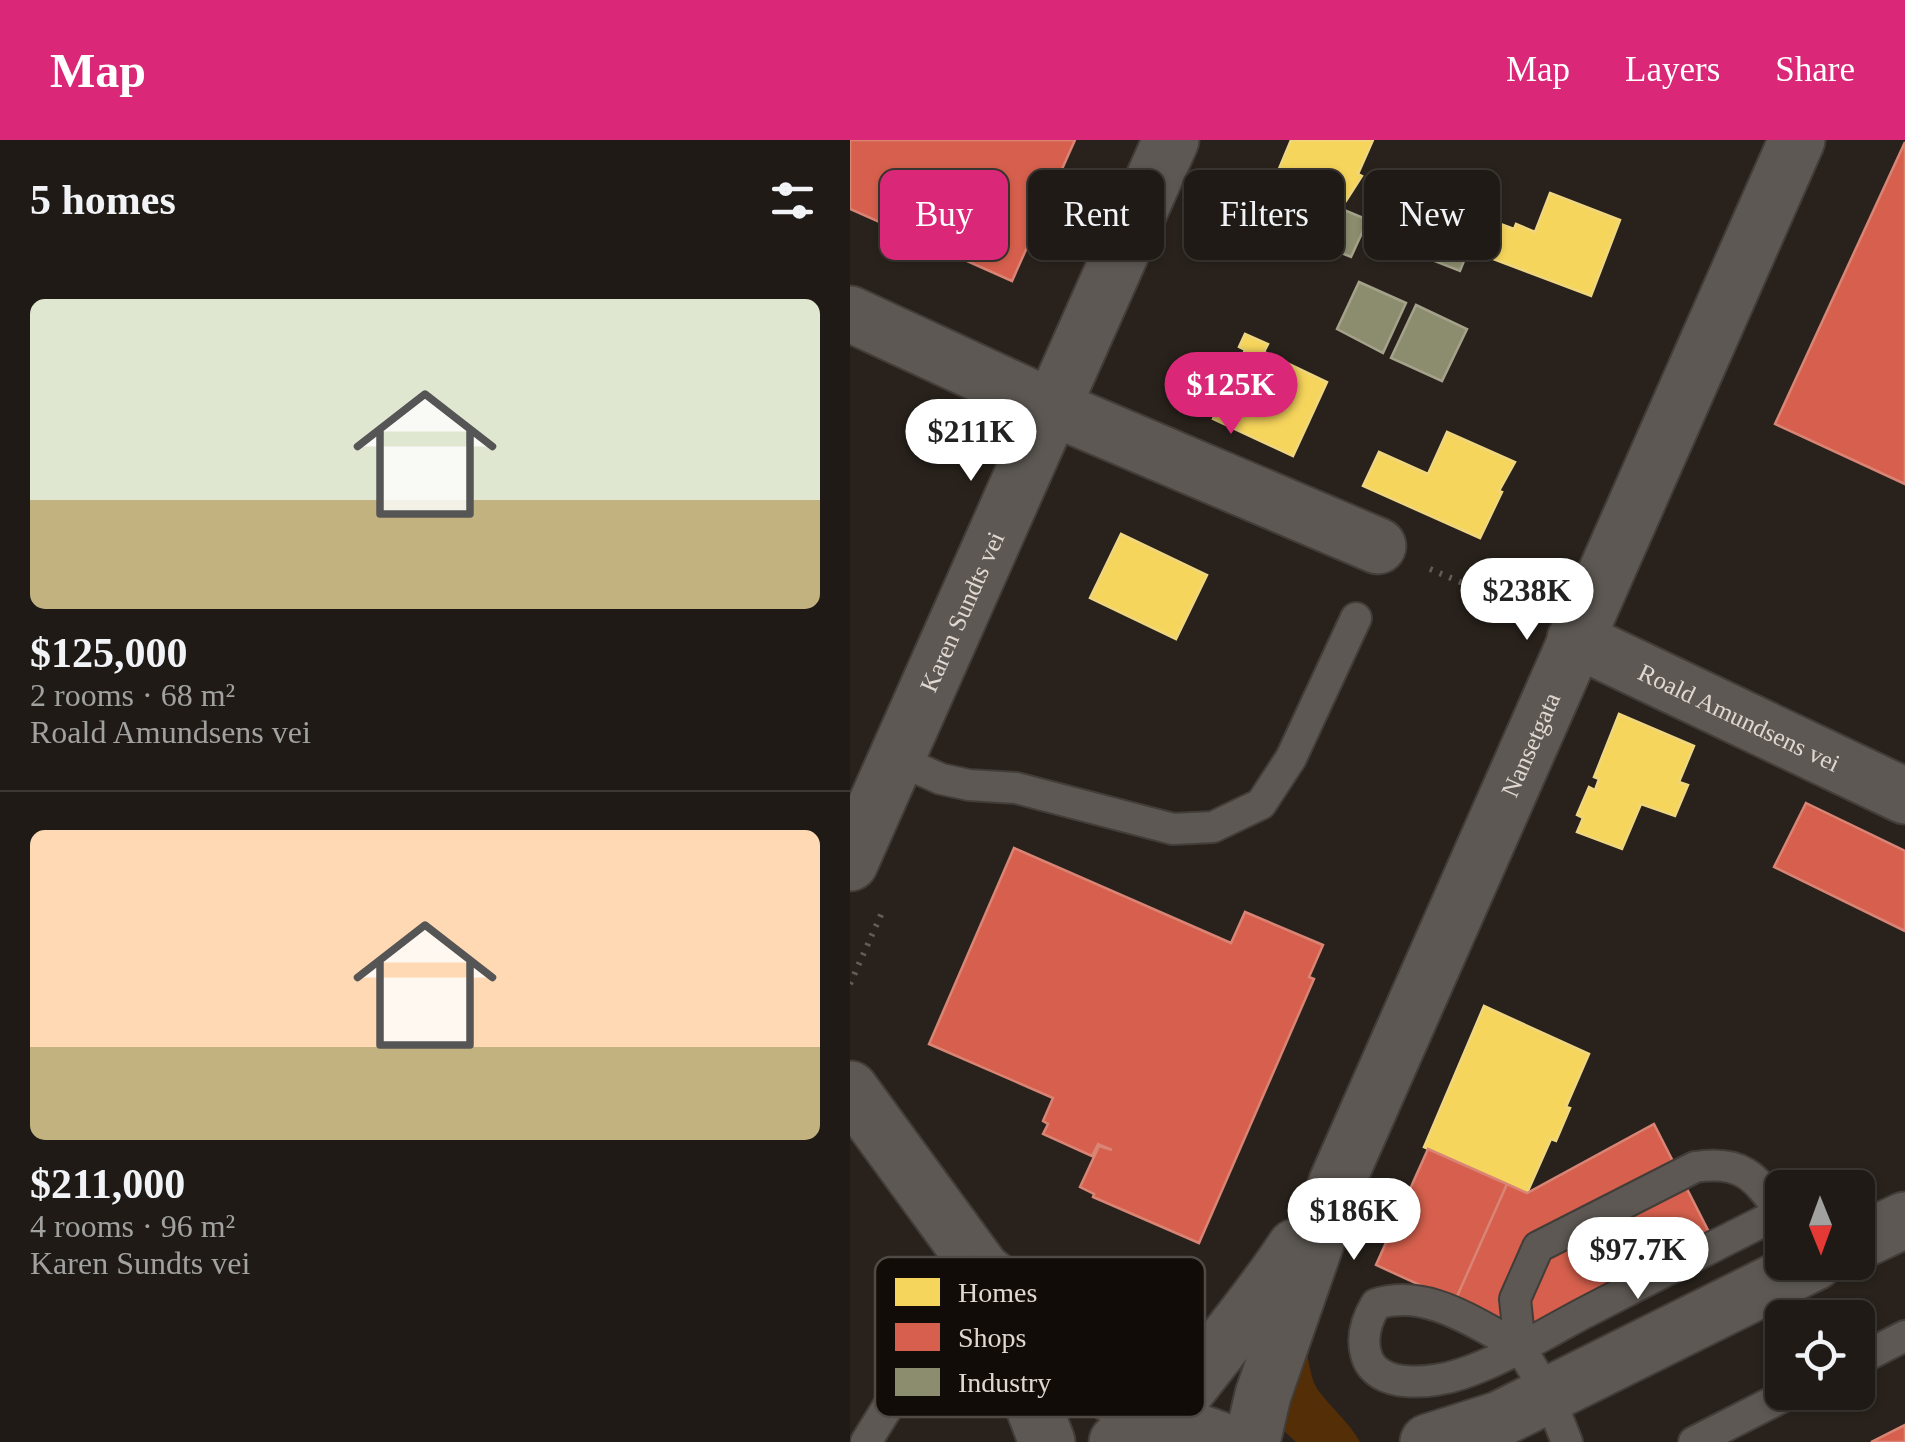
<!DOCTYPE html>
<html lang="en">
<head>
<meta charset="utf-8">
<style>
	body { margin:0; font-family:"Times New Roman",serif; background:#2c2722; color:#f1f3f6; height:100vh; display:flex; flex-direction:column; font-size:38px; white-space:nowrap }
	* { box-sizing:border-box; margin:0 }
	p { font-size:32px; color:#a1a1a0 }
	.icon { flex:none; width:55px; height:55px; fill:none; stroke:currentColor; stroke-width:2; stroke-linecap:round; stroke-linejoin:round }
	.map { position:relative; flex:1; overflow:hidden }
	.drawer { display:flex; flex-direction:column; background:#1f1a15; width:850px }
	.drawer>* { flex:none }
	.guide { position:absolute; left:30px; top:30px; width:875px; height:90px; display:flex; gap:20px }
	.needle { width:65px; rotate:179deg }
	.controls { position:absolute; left:915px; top:1030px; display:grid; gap:20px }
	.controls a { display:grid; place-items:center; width:110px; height:110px; border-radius:15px; background:#1f1a15; box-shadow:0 2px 8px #0004,0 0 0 2px #3c3834; font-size:50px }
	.price { position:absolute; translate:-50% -85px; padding:0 22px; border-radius:35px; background:#fff; color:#222; font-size:32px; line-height:65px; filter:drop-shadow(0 2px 5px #0008) }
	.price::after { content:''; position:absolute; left:50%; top:60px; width:30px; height:22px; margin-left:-15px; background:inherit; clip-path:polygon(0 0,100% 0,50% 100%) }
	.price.current { background:#db2777; color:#fff }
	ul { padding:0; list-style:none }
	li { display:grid; align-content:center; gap:20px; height:530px; padding:0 30px }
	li+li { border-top:2px solid #3c3834 }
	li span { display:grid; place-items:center; height:310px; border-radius:15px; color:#555 }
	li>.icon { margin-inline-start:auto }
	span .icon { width:180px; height:180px; fill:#fffc; stroke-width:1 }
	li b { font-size:42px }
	h2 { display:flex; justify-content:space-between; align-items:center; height:120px; padding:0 30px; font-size:42px }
	.chip { padding:0 35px; border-radius:15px; background:#1f1a15; box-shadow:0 2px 8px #0004,0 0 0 2px #3c3834; font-size:35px; line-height:90px }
	.chip.current { background:#db2777; color:#fff }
	header { display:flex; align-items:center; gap:60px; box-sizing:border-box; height:140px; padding:0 50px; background:#db2777; color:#fff }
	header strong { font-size:48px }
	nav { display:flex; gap:55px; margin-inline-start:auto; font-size:35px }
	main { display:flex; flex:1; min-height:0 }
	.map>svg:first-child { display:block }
	.green { fill:#532e06 }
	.homes { fill:#f6d55c; stroke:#efd67f; stroke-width:2.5 }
	.shops { fill:#d6604d; stroke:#d98474; stroke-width:2.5 }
	.industry { fill:#8c8c6e; stroke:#a5a28b; stroke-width:2.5 }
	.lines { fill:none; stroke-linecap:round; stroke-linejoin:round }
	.lane-casing { stroke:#423d38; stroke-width:34 }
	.street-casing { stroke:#423d38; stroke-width:59 }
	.secondary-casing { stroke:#423d38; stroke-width:59 }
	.path { stroke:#615d58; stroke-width:6; stroke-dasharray:2.5 8; stroke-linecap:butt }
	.lane { stroke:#5d5853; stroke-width:30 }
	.street { stroke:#5d5853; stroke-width:55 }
	.secondary { stroke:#5d5853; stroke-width:55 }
	.labels { text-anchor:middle; stroke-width:10; stroke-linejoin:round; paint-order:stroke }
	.street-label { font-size:25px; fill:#e0d7d0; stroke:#120c08 }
	.key { fill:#120c08; stroke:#504944; stroke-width:2.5 }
	.key-label { font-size:28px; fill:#e0d7d0 }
</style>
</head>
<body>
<header>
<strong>Map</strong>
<nav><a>Map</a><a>Layers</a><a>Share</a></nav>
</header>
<main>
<section class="drawer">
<h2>5 homes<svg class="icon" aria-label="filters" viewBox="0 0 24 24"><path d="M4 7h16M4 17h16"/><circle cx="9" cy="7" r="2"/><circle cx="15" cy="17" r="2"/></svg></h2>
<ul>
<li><span style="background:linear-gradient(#dfe7d0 65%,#c2b280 0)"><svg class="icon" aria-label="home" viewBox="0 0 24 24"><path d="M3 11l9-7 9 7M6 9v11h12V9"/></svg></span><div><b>$125,000</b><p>2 rooms · 68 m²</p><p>Roald Amundsens vei</p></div></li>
<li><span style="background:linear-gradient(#ffd9b3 70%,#c2b280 0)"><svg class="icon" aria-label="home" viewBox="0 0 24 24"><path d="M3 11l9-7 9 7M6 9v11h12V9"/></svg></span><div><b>$211,000</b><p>4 rooms · 96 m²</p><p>Karen Sundts vei</p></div></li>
</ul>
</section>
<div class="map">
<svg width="1055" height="1302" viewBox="0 0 1055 1302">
	<rect width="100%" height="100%" fill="#29221c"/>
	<!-- green -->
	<path class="green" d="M452 1203C461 1217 458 1235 468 1250 481 1268 499 1282 510 1302H446L433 1290Z"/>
	<!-- homes -->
	<path class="homes" d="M441 0H523L508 34 512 36 496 61 428 31Z
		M700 53 770 80 741 156 638 117 651 84 664 89 666 84 685 92Z
		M395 194 418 204 414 212 477 242 443 316 363 279 395 210 389 207Z
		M597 292 665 322 649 351 652 352 630 398 513 346 529 312 578 334Z
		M271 394 357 435 326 499 240 458Z
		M769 574 844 606 829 642 838 645 825 676 791 664 772 709 727 692 733 678 727 675 739 647 745 650 749 639 744 637Z
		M634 866 739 914 716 967 720 968 706 1001 701 999 677 1053 574 1007Z"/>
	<!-- shops -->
	<path class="shops" d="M0 0H225L162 141 0 69Z
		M1055 2V344L925 284Z
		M956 663 1055 711V791L924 727Z
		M164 708 381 803 395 772 473 805 459 837 464 839 349 1103 243 1057 244 1054 230 1047 249 1006 262 1010 248 1004 242 1016 193 994 198 984 193 981 203 958 79 904Z
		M804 984 863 1100 681 1193 605 1161 657 1044 677 1053Z
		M578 1009 657 1044 605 1161 526 1125Z
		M1055 1285V1302H1021Z"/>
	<!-- industry -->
	<path class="industry" d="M581 41 637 63 610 131 554 109Z
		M463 57 518 80 501 117 447 95Z
		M509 142 556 163 533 213 487 189Z
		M566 165 617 189 592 241 541 218Z"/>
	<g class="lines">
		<!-- lane casing -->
		<g class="lane-casing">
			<path id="lane" d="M46 619 91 639 119 645 166 648 323 689 363 687 411 664 441 618 506 478
				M670 1207C625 1184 578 1148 526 1164 517 1179 511 1196 516 1214 525 1251 585 1243 611 1234 654 1220 694 1194 734 1173 800 1139 865 1105 932 1072
				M1008 1220 1055 1196
				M16 1302 96 1173 132 1130
				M717 1302 698 1254 670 1207 665 1159 688 1107 845 1027C894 1020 905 1037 932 1074
				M844 1302 942 1252"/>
		</g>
		<!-- street casing -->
		<g class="street-casing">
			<g id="street">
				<path d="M0 174 201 267 528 406"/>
				<path id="s1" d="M725 499 1055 656"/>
				<path id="s2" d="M0 723 321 0"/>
				<path d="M0 949 132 1130 172 1163 246 1243 307 1287"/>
				<path d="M135 1138 197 1302"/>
			</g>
		</g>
		<!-- secondary casing -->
		<g class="secondary-casing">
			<g id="secondary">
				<path d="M1008 1102 1055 1080"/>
				<path d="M310 1286C354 1225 404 1170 445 1107"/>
				<path d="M267 1302C305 1280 336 1285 375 1302"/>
				<path id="s3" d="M402 1302 413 1255 487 1042 947 0"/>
				<path d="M578 1302 650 1279 965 1122"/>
			</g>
		</g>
		<!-- path -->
		<path class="path" d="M580 429 678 471
			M0 844 34 768
			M265 1184 281 1178 326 1174"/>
		<!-- lane -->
		<use href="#lane" class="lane"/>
		<!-- street -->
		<use href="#street" class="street"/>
		<!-- secondary -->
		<use href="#secondary" class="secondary"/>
	</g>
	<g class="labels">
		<!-- street labels -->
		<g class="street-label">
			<text dy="9" stroke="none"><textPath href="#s2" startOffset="275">Karen Sundts vei</textPath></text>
			<text dy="9" stroke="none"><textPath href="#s1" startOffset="182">Roald Amundsens vei</textPath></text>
			<text dy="9" stroke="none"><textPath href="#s3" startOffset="752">Nansetgata</textPath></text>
		</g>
	</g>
	<!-- legend -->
	<rect x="25" y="1117" width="330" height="160" rx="15" class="key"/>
	<rect x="45" y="1138" width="45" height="28" fill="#f6d55c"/>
	<rect x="45" y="1183" width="45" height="28" fill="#d6604d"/>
	<rect x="45" y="1228" width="45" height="28" fill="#8c8c6e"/>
	<g class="key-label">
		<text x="108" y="1162">Homes</text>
		<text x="108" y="1207">Shops</text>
		<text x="108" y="1252">Industry</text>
	</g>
</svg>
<div class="controls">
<a><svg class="needle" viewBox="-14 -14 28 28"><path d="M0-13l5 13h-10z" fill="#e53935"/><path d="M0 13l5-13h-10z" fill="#a1a1a0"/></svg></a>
<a><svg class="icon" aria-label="locate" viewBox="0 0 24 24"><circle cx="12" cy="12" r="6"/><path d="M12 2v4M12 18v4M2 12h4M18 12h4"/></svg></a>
</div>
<b class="price current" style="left:381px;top:297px">$125K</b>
<b class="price" style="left:121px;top:344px">$211K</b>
<b class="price" style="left:677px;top:503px">$238K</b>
<b class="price" style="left:504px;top:1123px">$186K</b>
<b class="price" style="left:788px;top:1162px">$97.7K</b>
<div class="guide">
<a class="chip current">Buy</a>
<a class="chip">Rent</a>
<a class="chip">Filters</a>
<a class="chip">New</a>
</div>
</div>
</main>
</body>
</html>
